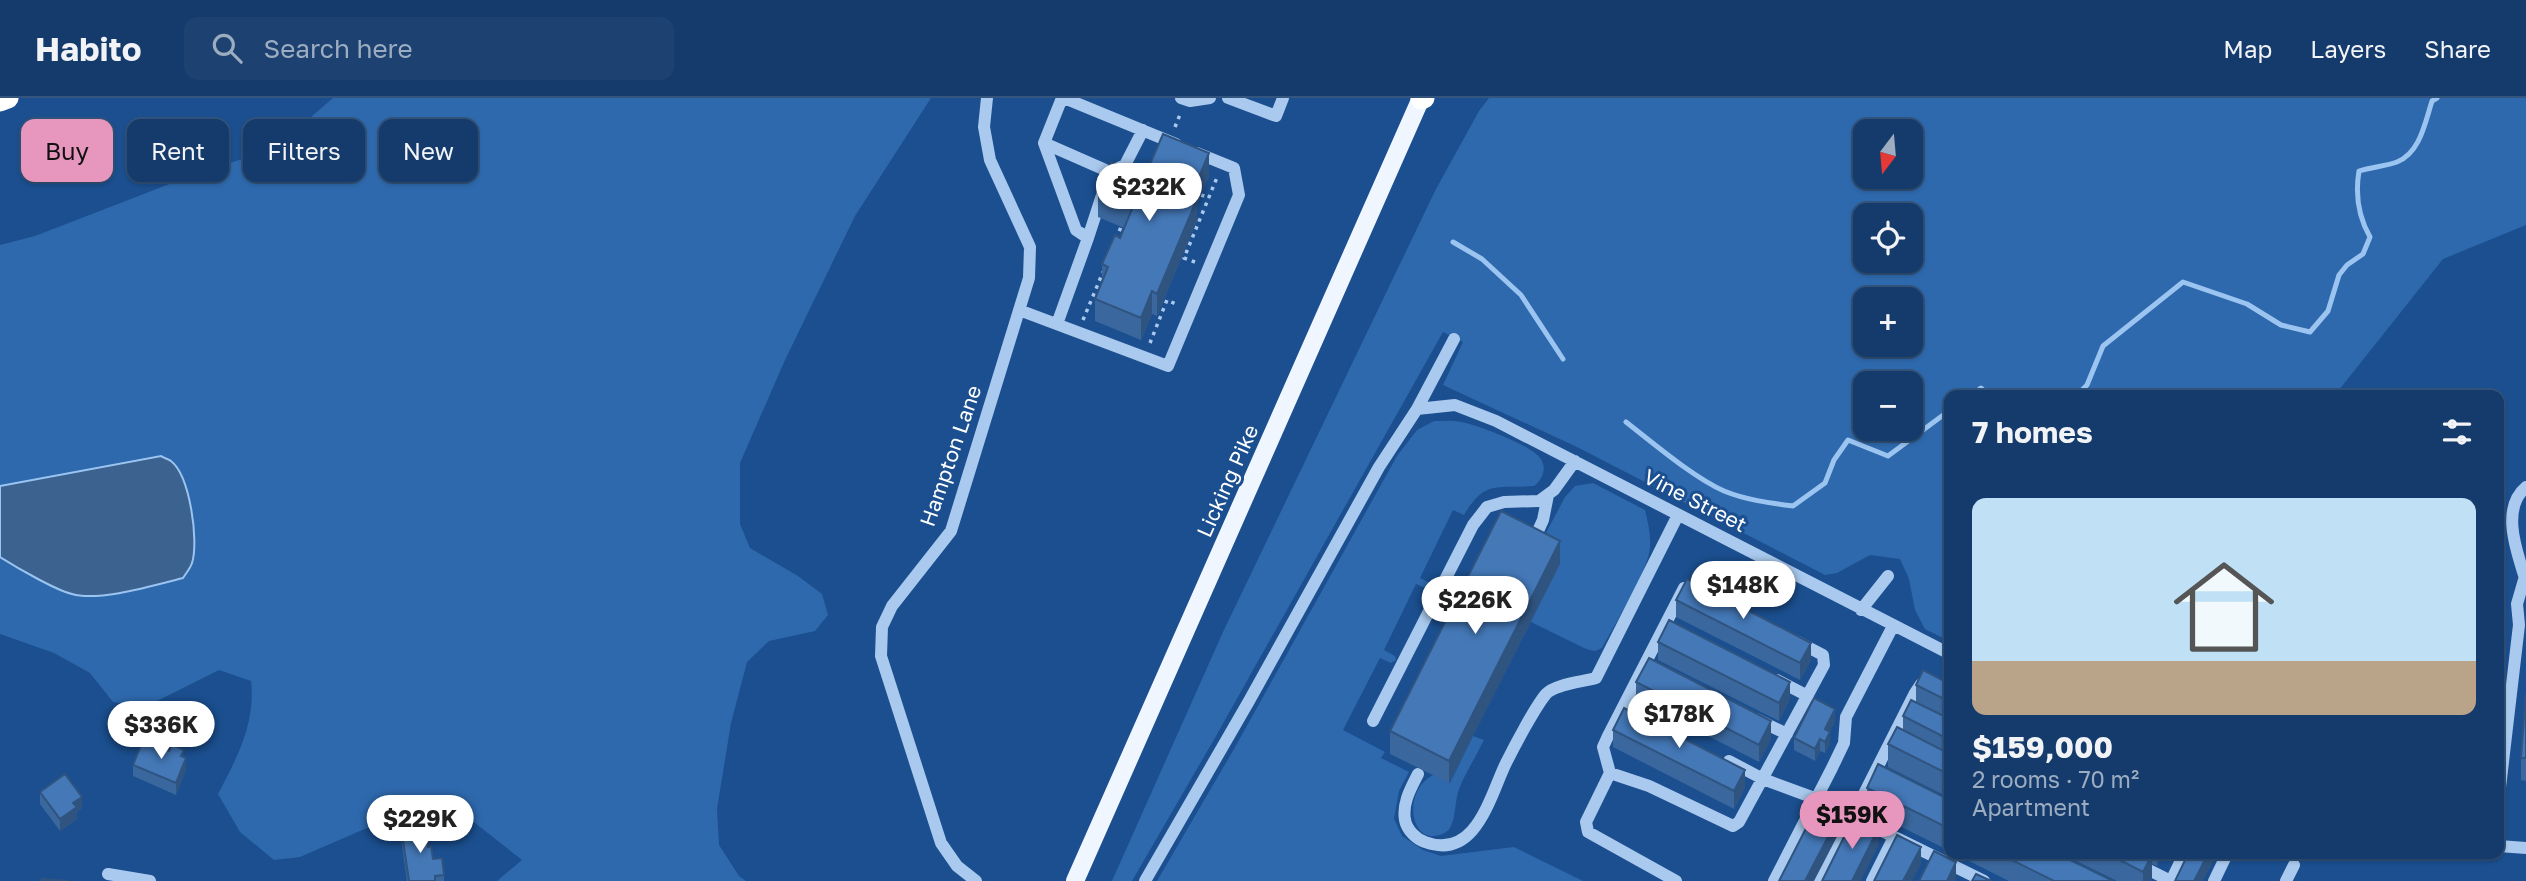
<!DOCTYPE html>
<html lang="en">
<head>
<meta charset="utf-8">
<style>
	body { margin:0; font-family:"Golos Text",sans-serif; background:#1d4271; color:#f1f3f6; height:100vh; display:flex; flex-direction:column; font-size:26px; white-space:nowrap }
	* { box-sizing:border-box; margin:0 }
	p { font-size:23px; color:#9dadc1 }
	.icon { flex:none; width:38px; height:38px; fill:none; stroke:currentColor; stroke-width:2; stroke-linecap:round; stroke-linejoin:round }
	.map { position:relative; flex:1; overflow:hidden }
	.panel { position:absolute; left:1944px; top:292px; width:560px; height:469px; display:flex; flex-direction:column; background:#143b6b; border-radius:14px; box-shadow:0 2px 5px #0004,0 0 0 2px #33557e }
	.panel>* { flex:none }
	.guide { position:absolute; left:21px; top:21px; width:665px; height:63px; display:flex; gap:14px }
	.needle { width:46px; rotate:196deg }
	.fabs { position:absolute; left:1853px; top:21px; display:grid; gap:14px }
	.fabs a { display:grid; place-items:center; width:70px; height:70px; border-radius:14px; background:#143b6b; box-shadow:0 2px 5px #0004,0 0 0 2px #33557e; font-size:35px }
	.price { position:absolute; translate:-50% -60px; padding:0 16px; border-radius:24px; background:#fff; color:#222; font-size:23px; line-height:46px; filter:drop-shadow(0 2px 4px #0008) }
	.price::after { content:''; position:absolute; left:50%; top:42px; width:21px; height:16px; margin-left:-10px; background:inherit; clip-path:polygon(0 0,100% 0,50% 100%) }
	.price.selected { background:#e797bd; color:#111 }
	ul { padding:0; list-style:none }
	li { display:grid; align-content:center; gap:14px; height:371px; padding:0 28px }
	li span { display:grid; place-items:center; height:217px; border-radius:14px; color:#555 }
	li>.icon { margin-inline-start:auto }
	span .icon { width:126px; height:126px; fill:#fffc; stroke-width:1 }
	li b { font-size:30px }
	h2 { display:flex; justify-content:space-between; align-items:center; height:84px; padding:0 28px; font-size:30px }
	.pill { padding:0 24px; border-radius:14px; background:#143b6b; box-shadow:0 2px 5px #0004,0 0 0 2px #33557e; font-size:24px; line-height:63px }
	.pill.selected { background:#e797bd; color:#111 }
	header { display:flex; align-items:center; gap:42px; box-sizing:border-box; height:98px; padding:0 35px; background:#143b6b; border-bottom:2px solid #33557e }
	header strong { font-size:33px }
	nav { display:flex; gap:38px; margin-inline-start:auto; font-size:24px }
	.search { width:490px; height:63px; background:#1d4271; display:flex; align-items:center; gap:18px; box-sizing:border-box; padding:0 24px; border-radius:14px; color:#9dadc1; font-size:26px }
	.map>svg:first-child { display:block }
	.green { fill:#2e69ad; fill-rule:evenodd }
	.water { fill:#3c6290; stroke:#9cc4f0; stroke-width:2 }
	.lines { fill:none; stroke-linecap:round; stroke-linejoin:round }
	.stream { stroke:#9cc4f0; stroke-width:5 }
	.path { stroke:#a9c9ee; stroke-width:3.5; stroke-dasharray:3.5 5; stroke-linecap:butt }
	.minor { stroke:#a9c9ee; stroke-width:12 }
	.major { stroke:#f0f6ff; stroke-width:18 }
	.highway { stroke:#fff; stroke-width:21 }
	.wall { fill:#3a679d }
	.shaded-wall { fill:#305480 }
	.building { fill:#4478b7; stroke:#305480; stroke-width:2 }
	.labels { text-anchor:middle; stroke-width:6; stroke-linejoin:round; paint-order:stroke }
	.street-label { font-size:21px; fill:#fff; stroke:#1b4f8f }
</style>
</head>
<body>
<header>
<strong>Habito</strong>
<div class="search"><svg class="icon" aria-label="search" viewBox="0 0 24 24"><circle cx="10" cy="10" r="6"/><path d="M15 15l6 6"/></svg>Search here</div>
<nav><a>Map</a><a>Layers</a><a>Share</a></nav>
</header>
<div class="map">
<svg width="2526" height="783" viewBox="0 0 2526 783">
	<rect width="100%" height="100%" fill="#1b4f8f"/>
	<!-- green -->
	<path class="green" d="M333 0H931L855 118 785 262 740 365V426L750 450 798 478 822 496 828 517 815 533 769 543 747 564 731 625 717 711 719 747 739 778 746 783H497L522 762 461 714 427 704 300 759 274 762 240 734 218 696C237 660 256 624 251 583L219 572 145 609 113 604 90 575 54 555 0 536V459L72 496 183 480 191 468 194 456 161 358 0 388V147L35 138 198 75 274 51Z
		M1489 0H2526V127L2443 161 2335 297 1950 298 1949 543 1925 531 1915 512 1909 481 1900 461 1870 457 1837 475 1825 477 1577 349 1443 287 1463 244 1443 234 1216 638 1132 783H1112L1223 534 1436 91 1479 13ZM1866 33H1911V79H1866ZM1866 117H1911V163H1866ZM1866 201H1911V247H1866ZM1866 285H1911V331H1866Z
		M1434 323C1443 323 1453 322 1461 324 1478 327 1524 345 1536 356 1548 365 1545 380 1534 388 1498 391 1485 381 1464 417L1453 412 1420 480 1432 486 1433 490 1430 492 1416 486 1384 552 1395 558 1396 562 1391 565 1380 560 1343 632 1385 654 1381 660 1409 674 1399 693 1394 721 1402 738 1423 752 1441 758 1514 749 1583 783H1157L1234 651 1397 358 1417 332Z
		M1593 385 1645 412C1648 425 1651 437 1650 450 1648 472 1614 528 1602 550L1595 553 1586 551 1531 524 1539 448 1565 399 1575 388Z
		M1473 638 1484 642C1476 658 1466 674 1459 691 1455 702 1456 717 1451 728 1449 733 1444 736 1439 737 1410 746 1402 693 1433 677L1450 685Z"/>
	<!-- water -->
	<path class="water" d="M161 358C162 359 170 362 171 363 190 378 199 443 192 465 190 471 186 475 183 480 155 487 99 504 72 496 55 492 16 469 0 459V388Z"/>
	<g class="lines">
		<!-- stream -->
		<path class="stream" d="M1453 144 1482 161 1521 197 1563 261
			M1971 298 1981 290 1989 298
			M2076 298 2087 287 2103 248 2183 184 2247 206 2281 227 2310 234 2328 213 2339 177 2347 167 2363 156 2370 139C2358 118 2355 97 2359 73 2371 69 2387 68 2397 64 2420 55 2425 25 2432 3L2437 0
			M1626 324C1653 345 1694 380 1724 393 1746 402 1770 405 1793 408L1825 385 1834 362 1848 342 1888 358 1950 312"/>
		<!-- path -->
		<path class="path" d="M1175 29 1181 14
			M1201 97 1209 100
			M1116 141 1121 129
			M1195 164 1184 160 1218 77
			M1083 222 1103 174
			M1150 245 1167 202 1178 207"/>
		<!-- minor -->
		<path class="minor" d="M1064 0 1176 46
			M1181 0 1190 3 1210 0
			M1228 0 1276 18 1283 0
			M1044 45 1110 74
			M1109 77 1110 74 1125 67 1143 32
			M1088 140 1103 94
			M1019 212 1168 268 1239 97 1234 70 1197 55
			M1057 226 1088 140 1076 132 1044 45 1062 0
			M1417 311 1455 307 1496 323 1950 556
			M1532 446 1543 422 1548 397
			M2524 477C2516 451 2501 410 2526 389
			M1861 512 1888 478
			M1777 582 1808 598
			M1756 621 1787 636
			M1373 623 1473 427 1487 409 1504 404 1539 403 1554 392 1575 363
			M1729 663 1763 681 1817 701 1984 783
			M1610 675 1649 688 1733 728 1739 724 1824 567 1823 557 1796 543
			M1418 676C1411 690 1402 705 1405 722 1407 732 1416 741 1425 744 1476 763 1490 698 1506 665 1514 649 1535 609 1546 596 1555 586 1582 584 1596 580L1678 417
			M2499 698 2519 527 2517 506 2526 475
			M2499 748 2526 750
			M2117 756 2171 783 2184 756
			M108 776 150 783
			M976 783 957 768 941 745 881 558 882 529 892 508 951 433 1029 180 1030 149 990 62 984 29 987 0
			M1145 783 1249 603 1379 369 1417 311 1454 241
			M1676 783 1588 734 1586 724 1610 675 1603 649 1608 638 1684 490
			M1774 783 1832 670 1844 645 1846 619 1893 528
			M1820 783 1915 595 1921 586 1932 587 1950 596
			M1872 783 1894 739
			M2214 783 2227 756
			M2286 783 2294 767"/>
		<!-- major -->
		<path class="major" d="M1075 783 1421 0"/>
		<!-- highway -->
		<path class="highway" d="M1421 1 1424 0
			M0 3 8 0"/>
	</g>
	<!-- wall -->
	<path class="wall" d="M1145 78H1209L1197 107V123L1157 218 1152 216 1141 242 1095 223V201L1102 182V166L1120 140 1124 130 1098 119V96Z
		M1560 466 1449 685 1390 656V633Z
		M1676 502 1811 562 1800 582 1676 519Z
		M1658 544 1790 601 1779 623 1658 562Z
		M1636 584 1771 641 1759 664 1636 601Z
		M1950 586V700L1888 669V646L1903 632V618L1916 604V587Z
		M2526 595V683L2521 682V660Z
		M1835 623 1830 633V646L1825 655 1820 653 1815 663 1794 652V640Z
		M1613 632 1745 689 1734 711 1613 649Z
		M184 660 186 672 176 697 133 678V667Z
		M1867 690 1950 702V753L1867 712Z
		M40 694 82 710 77 714V721L60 733 40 706Z
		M401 729 428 749 433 761 444 777V783H407L401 741Z
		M1955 756H2058L2113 783H2009Z
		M2062 756H2163L2157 768 2152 766V779L2150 783H2117Z"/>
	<!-- shaded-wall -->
	<path class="shaded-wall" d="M1209 55V78L1197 107V123L1157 218V196L1191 98Z
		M1152 193V216L1141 242V220Z
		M1560 443V466L1449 685V663Z
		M1811 545V562L1800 582V565Z
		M1790 584V601L1779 623V605Z
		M1835 611V623L1825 643V631Z
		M1771 623V641L1759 664V647Z
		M1830 634V646L1825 655V644Z
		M1820 641V653L1815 663V651Z
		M186 660V672L176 697V685Z
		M1745 672V689L1734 711V693Z
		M82 699V710L77 714V721L60 733V721L73 705Z
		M1843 710V727L1814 783H1805Z
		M1879 729V746L1861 783H1852Z
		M1921 749V766L1912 783H1903Z
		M2157 756H2163L2157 768Z
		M2208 756H2217L2203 783H2194Z
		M2152 757V779L2150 783H2143V774Z
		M1956 764V781L1955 783H1947Z"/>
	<!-- building -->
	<path class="building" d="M1163 36 1209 55 1191 98 1197 101 1157 196 1152 193 1141 220 1095 201 1108 169 1102 166 1115 137 1120 140 1132 111 1098 96 1111 64 1145 78Z
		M1501 413 1560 443 1449 663 1390 633Z
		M1687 481 1811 545 1800 565 1676 502Z
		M1669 522 1790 584 1779 605 1658 544Z
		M1649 560 1771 623 1759 647 1636 584Z
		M1923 572 1950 586V604L1916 587Z
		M2526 595V660H2521Z
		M1814 600 1835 611 1825 631 1830 634 1825 644 1820 641 1815 651 1794 640Z
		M1911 602 1950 621V642L1903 618Z
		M1624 610 1745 672 1734 693 1613 632Z
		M1897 629 1950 656V677L1888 646Z
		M143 642 169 653 172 646 184 652 181 658 186 660 176 685 133 667Z
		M1878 666 1950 702V731L1867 690Z
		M65 676 82 699 73 705 77 709 60 721 40 694Z
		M1822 699 1843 710 1805 783H1779Z
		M1855 717 1879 729 1852 783H1822Z
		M425 726 428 749 431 748 433 761 442 760 444 777 435 778V783H409L401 729Z
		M1897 737 1921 749 1903 783H1874Z
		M1934 753 1956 764 1947 783H1919Z
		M2000 756H2058L2113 783H2054Z
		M2108 756H2151L2152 757 2143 774Z
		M2188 756H2208L2194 783H2175Z
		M1976 776 1991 783H1972Z
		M42 781 69 783H42Z"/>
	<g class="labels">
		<!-- street labels -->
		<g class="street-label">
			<text transform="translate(951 358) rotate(-71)" y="7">Hampton Lane</text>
			<text transform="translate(1228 383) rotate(-66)" y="7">Licking Pike</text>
			<text transform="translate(1695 403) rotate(27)" y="7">Vine Street</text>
		</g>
	</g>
</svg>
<div class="fabs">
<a><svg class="needle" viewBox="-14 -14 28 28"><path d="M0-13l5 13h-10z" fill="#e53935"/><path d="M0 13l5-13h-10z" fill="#9dadc1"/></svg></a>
<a><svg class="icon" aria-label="locate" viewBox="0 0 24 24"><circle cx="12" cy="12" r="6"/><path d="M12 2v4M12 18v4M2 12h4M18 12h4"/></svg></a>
<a>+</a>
<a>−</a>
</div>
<b class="price" style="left:1149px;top:125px">$232K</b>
<b class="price" style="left:1743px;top:523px">$148K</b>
<b class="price" style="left:1475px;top:538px">$226K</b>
<b class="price" style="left:1679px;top:652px">$178K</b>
<b class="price" style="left:161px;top:663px">$336K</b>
<b class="price selected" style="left:1852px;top:753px">$159K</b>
<b class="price" style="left:420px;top:757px">$229K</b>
<div class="guide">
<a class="pill selected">Buy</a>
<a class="pill">Rent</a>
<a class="pill">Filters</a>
<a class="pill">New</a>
</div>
<section class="panel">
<h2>7 homes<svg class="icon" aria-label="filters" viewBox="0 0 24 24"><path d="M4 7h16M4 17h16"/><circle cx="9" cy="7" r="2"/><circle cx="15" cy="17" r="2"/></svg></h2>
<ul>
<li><span style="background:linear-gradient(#bfe0f5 75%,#b9a48a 0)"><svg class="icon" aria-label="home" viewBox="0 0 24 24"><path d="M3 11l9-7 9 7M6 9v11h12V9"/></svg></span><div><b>$159,000</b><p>2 rooms · 70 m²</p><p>Apartment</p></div></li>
</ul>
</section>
</div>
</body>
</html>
